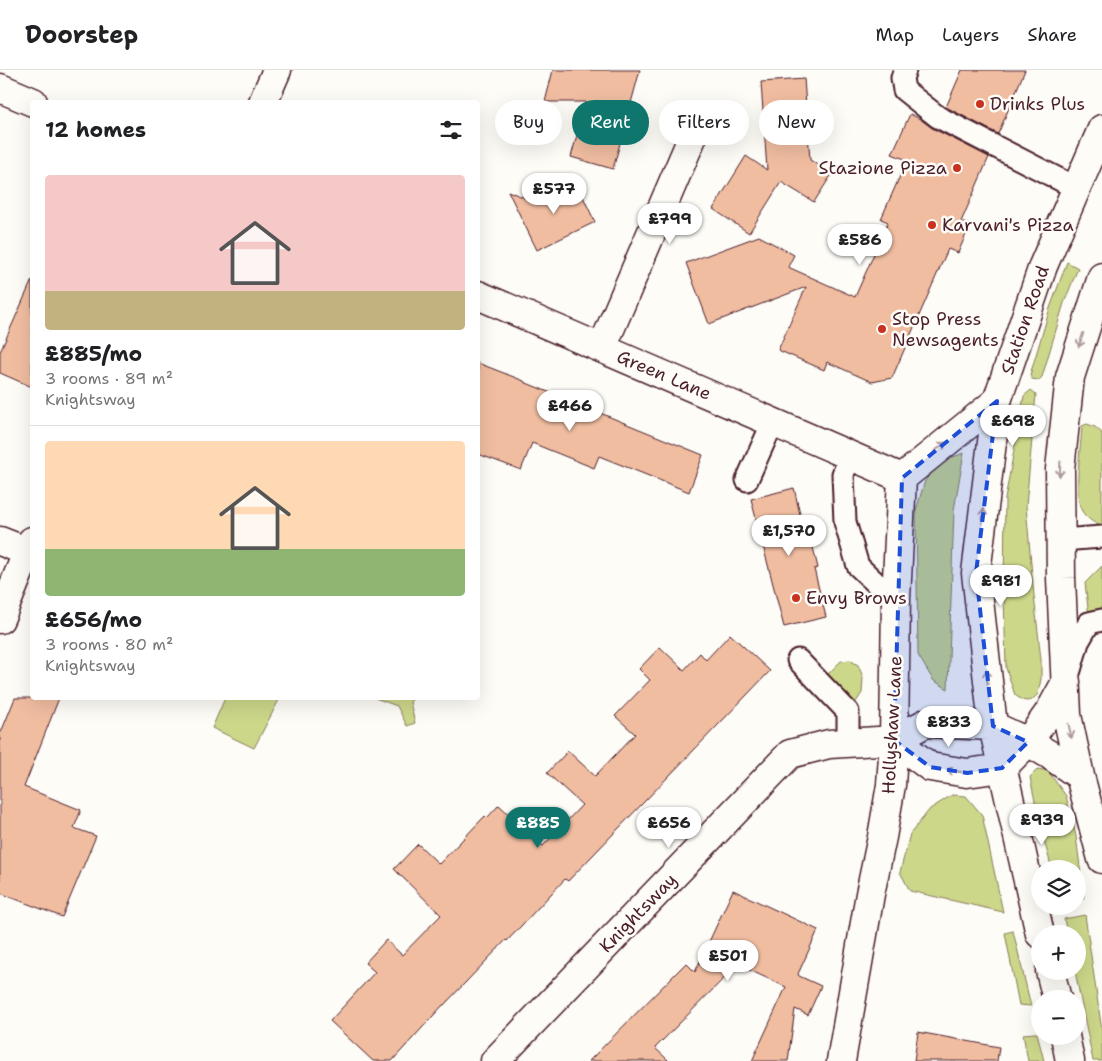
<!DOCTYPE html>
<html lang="en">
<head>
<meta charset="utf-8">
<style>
	body { margin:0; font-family:"Shantell Sans",sans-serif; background:#f6f6f6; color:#202124; height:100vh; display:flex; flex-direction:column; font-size:19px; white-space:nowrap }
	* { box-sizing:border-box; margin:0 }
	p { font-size:16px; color:#757577 }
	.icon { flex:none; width:28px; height:28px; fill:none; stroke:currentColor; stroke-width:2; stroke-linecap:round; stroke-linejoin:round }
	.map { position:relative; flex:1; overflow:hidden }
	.panel { position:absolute; left:30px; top:30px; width:450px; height:600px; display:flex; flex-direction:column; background:#fff; border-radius:5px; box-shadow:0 5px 20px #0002 }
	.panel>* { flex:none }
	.hud { position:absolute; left:495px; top:30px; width:475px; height:45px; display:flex; gap:10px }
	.buttons { position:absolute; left:1031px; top:790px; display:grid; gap:10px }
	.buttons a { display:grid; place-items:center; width:55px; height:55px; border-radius:50%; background:#fff; box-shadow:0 5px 20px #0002; font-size:25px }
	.price { position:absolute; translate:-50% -42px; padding:0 11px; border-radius:18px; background:#fff; color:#222; font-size:16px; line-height:32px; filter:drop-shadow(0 1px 2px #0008) }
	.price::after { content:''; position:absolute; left:50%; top:30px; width:15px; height:11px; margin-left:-8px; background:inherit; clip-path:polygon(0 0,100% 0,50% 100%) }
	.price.on { background:#0f766e; color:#fff }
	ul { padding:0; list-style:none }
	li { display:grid; align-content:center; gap:10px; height:265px; padding:0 15px }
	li+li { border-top:1px solid #e0e0e0 }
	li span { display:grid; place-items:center; height:155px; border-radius:5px; color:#555 }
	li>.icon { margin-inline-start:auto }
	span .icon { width:90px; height:90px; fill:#fffc; stroke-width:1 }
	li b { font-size:21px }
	h2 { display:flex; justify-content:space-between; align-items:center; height:60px; padding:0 15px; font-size:21px }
	.pill { padding:0 18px; border-radius:22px; background:#fff; box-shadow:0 5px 20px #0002; font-size:18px; line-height:45px }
	.pill.on { background:#0f766e; color:#fff }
	header { display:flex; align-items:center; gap:30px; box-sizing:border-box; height:70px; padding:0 25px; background:#fff; border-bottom:1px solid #e0e0e0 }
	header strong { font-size:24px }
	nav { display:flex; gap:28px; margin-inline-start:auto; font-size:18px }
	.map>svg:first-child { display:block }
	.green { fill:#ccd78a; stroke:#8b7b5a }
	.building { fill:#f0bda1; stroke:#4a1f2b }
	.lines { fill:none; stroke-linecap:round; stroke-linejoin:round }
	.service-casing { stroke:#4a1f2b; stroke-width:25 }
	.minor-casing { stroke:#4a1f2b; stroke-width:31 }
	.tertiary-casing { stroke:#4a1f2b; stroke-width:31 }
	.secondary-casing { stroke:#4a1f2b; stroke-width:31 }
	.service { stroke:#fdfcf7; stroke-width:21 }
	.minor { stroke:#fdfcf7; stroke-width:28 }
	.tertiary { stroke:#fdfcf7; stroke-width:28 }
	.secondary { stroke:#fdfcf7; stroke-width:28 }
	.oneway { stroke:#ac999b }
	.marked { fill:#1d4ed8; fill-opacity:0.2; stroke:#1d4ed8; stroke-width:4; stroke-dasharray:10 6; stroke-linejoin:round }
	.poi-dot { fill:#c8321e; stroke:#fdfcf7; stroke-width:2 }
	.labels { text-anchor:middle; stroke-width:5; stroke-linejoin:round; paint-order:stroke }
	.poi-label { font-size:18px; fill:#4a1f2b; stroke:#fdfcf7; text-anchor:start }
	.street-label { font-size:18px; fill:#4a1f2b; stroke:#fdfcf7 }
</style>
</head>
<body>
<header>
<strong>Doorstep</strong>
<nav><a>Map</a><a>Layers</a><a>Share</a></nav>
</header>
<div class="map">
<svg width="1102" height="991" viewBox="0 0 1102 991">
	<rect width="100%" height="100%" fill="#fdfcf7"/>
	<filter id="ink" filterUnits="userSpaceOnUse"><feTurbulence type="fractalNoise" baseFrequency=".02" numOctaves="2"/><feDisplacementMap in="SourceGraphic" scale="10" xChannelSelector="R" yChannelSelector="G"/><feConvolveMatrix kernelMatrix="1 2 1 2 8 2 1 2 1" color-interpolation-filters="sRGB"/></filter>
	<g filter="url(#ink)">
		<!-- green -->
		<path class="green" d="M1067 192 1078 198 1064 233 1042 307 1039 310 1032 309 1030 305 1050 238Z
			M1031 320 1036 324 1026 436 1033 516 1041 590V609L1038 624 1032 630 1027 631 1022 630 1015 625 1006 598 1004 525 1005 429 1024 326Z
			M1087 354 1095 357 1102 363V452L1100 456C1093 452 1086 448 1082 441 1073 426 1081 376 1082 356Z
			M964 383 954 440 948 619 933 610 918 585 916 440 925 411 939 392Z
			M1102 496V543L1089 546 1085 513Z
			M850 590 858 595 863 607 862 623 854 635 826 606 841 591Z
			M225 628H280L254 678 212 658Z
			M375 628H414L410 632 415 653 407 656 397 636Z
			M1038 699 1048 701 1066 726 1076 766 1084 828 1078 829V799H1052L1040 756 1030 707Z
			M952 725 966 726 982 745 1003 842 910 821 900 802 910 764 930 739Z
			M1085 845 1102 961V991H1093L1075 901H1078V864H1067L1064 849Z
			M1013 861 1031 936 1019 935 1005 863Z
			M1034 963H1037L1044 991H1028L1023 964Z"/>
		<!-- building -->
		<path class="building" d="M553 0H640L613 99 571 87 586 32H545Z
			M962 0H1025L998 64 946 37Z
			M804 9 810 90 832 104 814 132 781 112 749 163 713 139 746 86 767 100 761 12Z
			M910 44 920 49 932 58 989 87 961 152 970 155 958 183 948 179 892 308 872 312 827 292 824 300 778 280 806 217 709 254 686 193 759 166 794 185 788 197 855 227 888 152 881 149 907 90 892 84Z
			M576 112 595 152 537 180 508 121 535 132Z
			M32 210V317L0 303V282Z
			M478 293 524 311V312L703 385 689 422 599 386 594 398 532 373 521 400 478 384Z
			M794 418 804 462 809 461 818 498 814 499 826 547 784 557 751 429Z
			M730 564 770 601 568 811 565 809 507 871 506 870 444 935H443L392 991H373L330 951 375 902 365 893 386 870 402 885 441 845 394 799 418 774 439 794 485 746 487 748 499 735 543 776 582 735 547 703 568 681 595 706 635 664 615 646 650 610 639 599 660 577 684 600 700 583 706 590Z
			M15 628H59L24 717 81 740 74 758 96 766 62 847 0 823V665Z
			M733 820 818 860 798 904 799 906 821 916 808 945 795 939 788 991H752L786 917 745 898 746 886 655 978 669 991H589L686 893 695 902Z
			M918 962 999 977 997 991H914Z"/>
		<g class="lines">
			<!-- service casing -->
			<g class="service-casing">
				<path id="service" d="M905 0 902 8 904 20 938 47 1076 118
					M851 385 843 404 845 452 858 496 877 514 896 529
					M747 410 773 352
					M1061 470 1102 467
					M798 590 848 642V672
					M1070 600 1078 572 1089 553 1102 550"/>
			</g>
			<!-- minor casing -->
			<g class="minor-casing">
				<path id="minor" d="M263 32 277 0
					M602 278 698 54
					M902 408 997 331
					M0 471 28 482
					M0 549 32 471
					M495 991 790 684 829 674 894 670"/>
			</g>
			<!-- tertiary casing -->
			<g class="tertiary-casing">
				<path id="tertiary" d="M0 18 33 32
					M478 225 902 408 896 529 894 670 891 715 882 767 870 824 841 991"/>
			</g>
			<!-- secondary casing -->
			<g class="secondary-casing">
				<path id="secondary" d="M1102 207 1070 307 1060 399 1061 508 1067 645 1080 706 1102 789
					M1066 612 1050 641 1028 672 1002 698 967 703 930 697 894 670 926 653 993 656 1028 672 1050 685 1080 706
					M1040 864 993 656 976 503 997 331 1043 196 1102 59
					M1050 901 1057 929
					M1065 966 1070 991"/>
			</g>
			<!-- service -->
			<use href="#service" class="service"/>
			<!-- minor -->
			<use href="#minor" class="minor"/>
			<!-- tertiary -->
			<use href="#tertiary" class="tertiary"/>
			<!-- secondary -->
			<use href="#secondary" class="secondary"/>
		</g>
		<!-- one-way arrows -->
		<defs><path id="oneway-shaft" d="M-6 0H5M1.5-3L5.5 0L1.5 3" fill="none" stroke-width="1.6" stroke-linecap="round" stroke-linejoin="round" transform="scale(1.25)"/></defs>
		<g class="oneway">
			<use href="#oneway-shaft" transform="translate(1081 270) rotate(108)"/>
			<use href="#oneway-shaft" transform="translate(940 377) rotate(-39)"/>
			<use href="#oneway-shaft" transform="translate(1060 399) rotate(93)"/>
			<use href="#oneway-shaft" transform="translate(983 446) rotate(-83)"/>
			<use href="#oneway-shaft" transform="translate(987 607) rotate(-96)"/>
			<use href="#oneway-shaft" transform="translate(1070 661) rotate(78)"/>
			<use href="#oneway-shaft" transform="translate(954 701) rotate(-171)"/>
		</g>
	</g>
	<!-- marked area -->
	<path class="marked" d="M997 331 976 503 993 656 1028 672 1002 698 967 703 930 697 894 670 902 408Z"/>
	<!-- markers -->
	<g class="poi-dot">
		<circle cx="980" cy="34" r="5"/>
		<circle cx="957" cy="98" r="5"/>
		<circle cx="932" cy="155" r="5"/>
		<circle cx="882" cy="259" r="5"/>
		<circle cx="796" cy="528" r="5"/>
	</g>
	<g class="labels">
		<!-- poi labels -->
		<g class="poi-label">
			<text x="990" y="40">Drinks Plus</text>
			<text x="947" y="104" text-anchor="end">Stazione Pizza</text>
			<text x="942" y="161">Karvani's Pizza</text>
			<text x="892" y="255">Stop Press<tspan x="892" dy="21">Newsagents</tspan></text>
			<text x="806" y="534">Envy Brows</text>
		</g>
		<!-- street labels -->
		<g class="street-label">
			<text transform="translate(1025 250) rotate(-71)" y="6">Station Road</text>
			<text transform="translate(664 305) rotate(23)" y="6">Green Lane</text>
			<text transform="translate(892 655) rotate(-87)" y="6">Hollyshaw Lane</text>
			<text transform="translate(638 843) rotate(-46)" y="6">Knightsway</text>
		</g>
	</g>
</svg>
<div class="buttons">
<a><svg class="icon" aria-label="layers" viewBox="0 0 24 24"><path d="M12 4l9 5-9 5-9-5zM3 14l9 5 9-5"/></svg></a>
<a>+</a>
<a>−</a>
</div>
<b class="price" style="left:554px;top:145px">£577</b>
<b class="price" style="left:670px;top:175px">£799</b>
<b class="price" style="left:860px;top:196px">£586</b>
<b class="price" style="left:570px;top:362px">£466</b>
<b class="price" style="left:1013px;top:377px">£698</b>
<b class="price" style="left:789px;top:487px">£1,570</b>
<b class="price" style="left:1001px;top:537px">£981</b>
<b class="price" style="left:949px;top:678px">£833</b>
<b class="price" style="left:1042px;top:776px">£939</b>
<b class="price on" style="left:538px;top:779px">£885</b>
<b class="price" style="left:669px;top:779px">£656</b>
<b class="price" style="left:728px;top:912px">£501</b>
<div class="hud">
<a class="pill">Buy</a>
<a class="pill on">Rent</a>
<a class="pill">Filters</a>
<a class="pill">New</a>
</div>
<section class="panel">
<h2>12 homes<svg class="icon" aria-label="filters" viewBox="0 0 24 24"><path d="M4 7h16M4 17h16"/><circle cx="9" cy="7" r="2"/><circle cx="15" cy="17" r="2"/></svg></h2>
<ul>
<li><span style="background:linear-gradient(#f6c9c9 75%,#c2b280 0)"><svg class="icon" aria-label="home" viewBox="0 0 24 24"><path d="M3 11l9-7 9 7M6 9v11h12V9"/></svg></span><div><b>£885/mo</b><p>3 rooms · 89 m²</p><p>Knightsway</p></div></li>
<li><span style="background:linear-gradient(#ffd9b3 70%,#8fb573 0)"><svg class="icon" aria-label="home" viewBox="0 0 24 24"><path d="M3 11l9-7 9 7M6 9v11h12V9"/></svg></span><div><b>£656/mo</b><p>3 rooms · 80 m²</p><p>Knightsway</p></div></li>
</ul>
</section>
</div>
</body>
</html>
